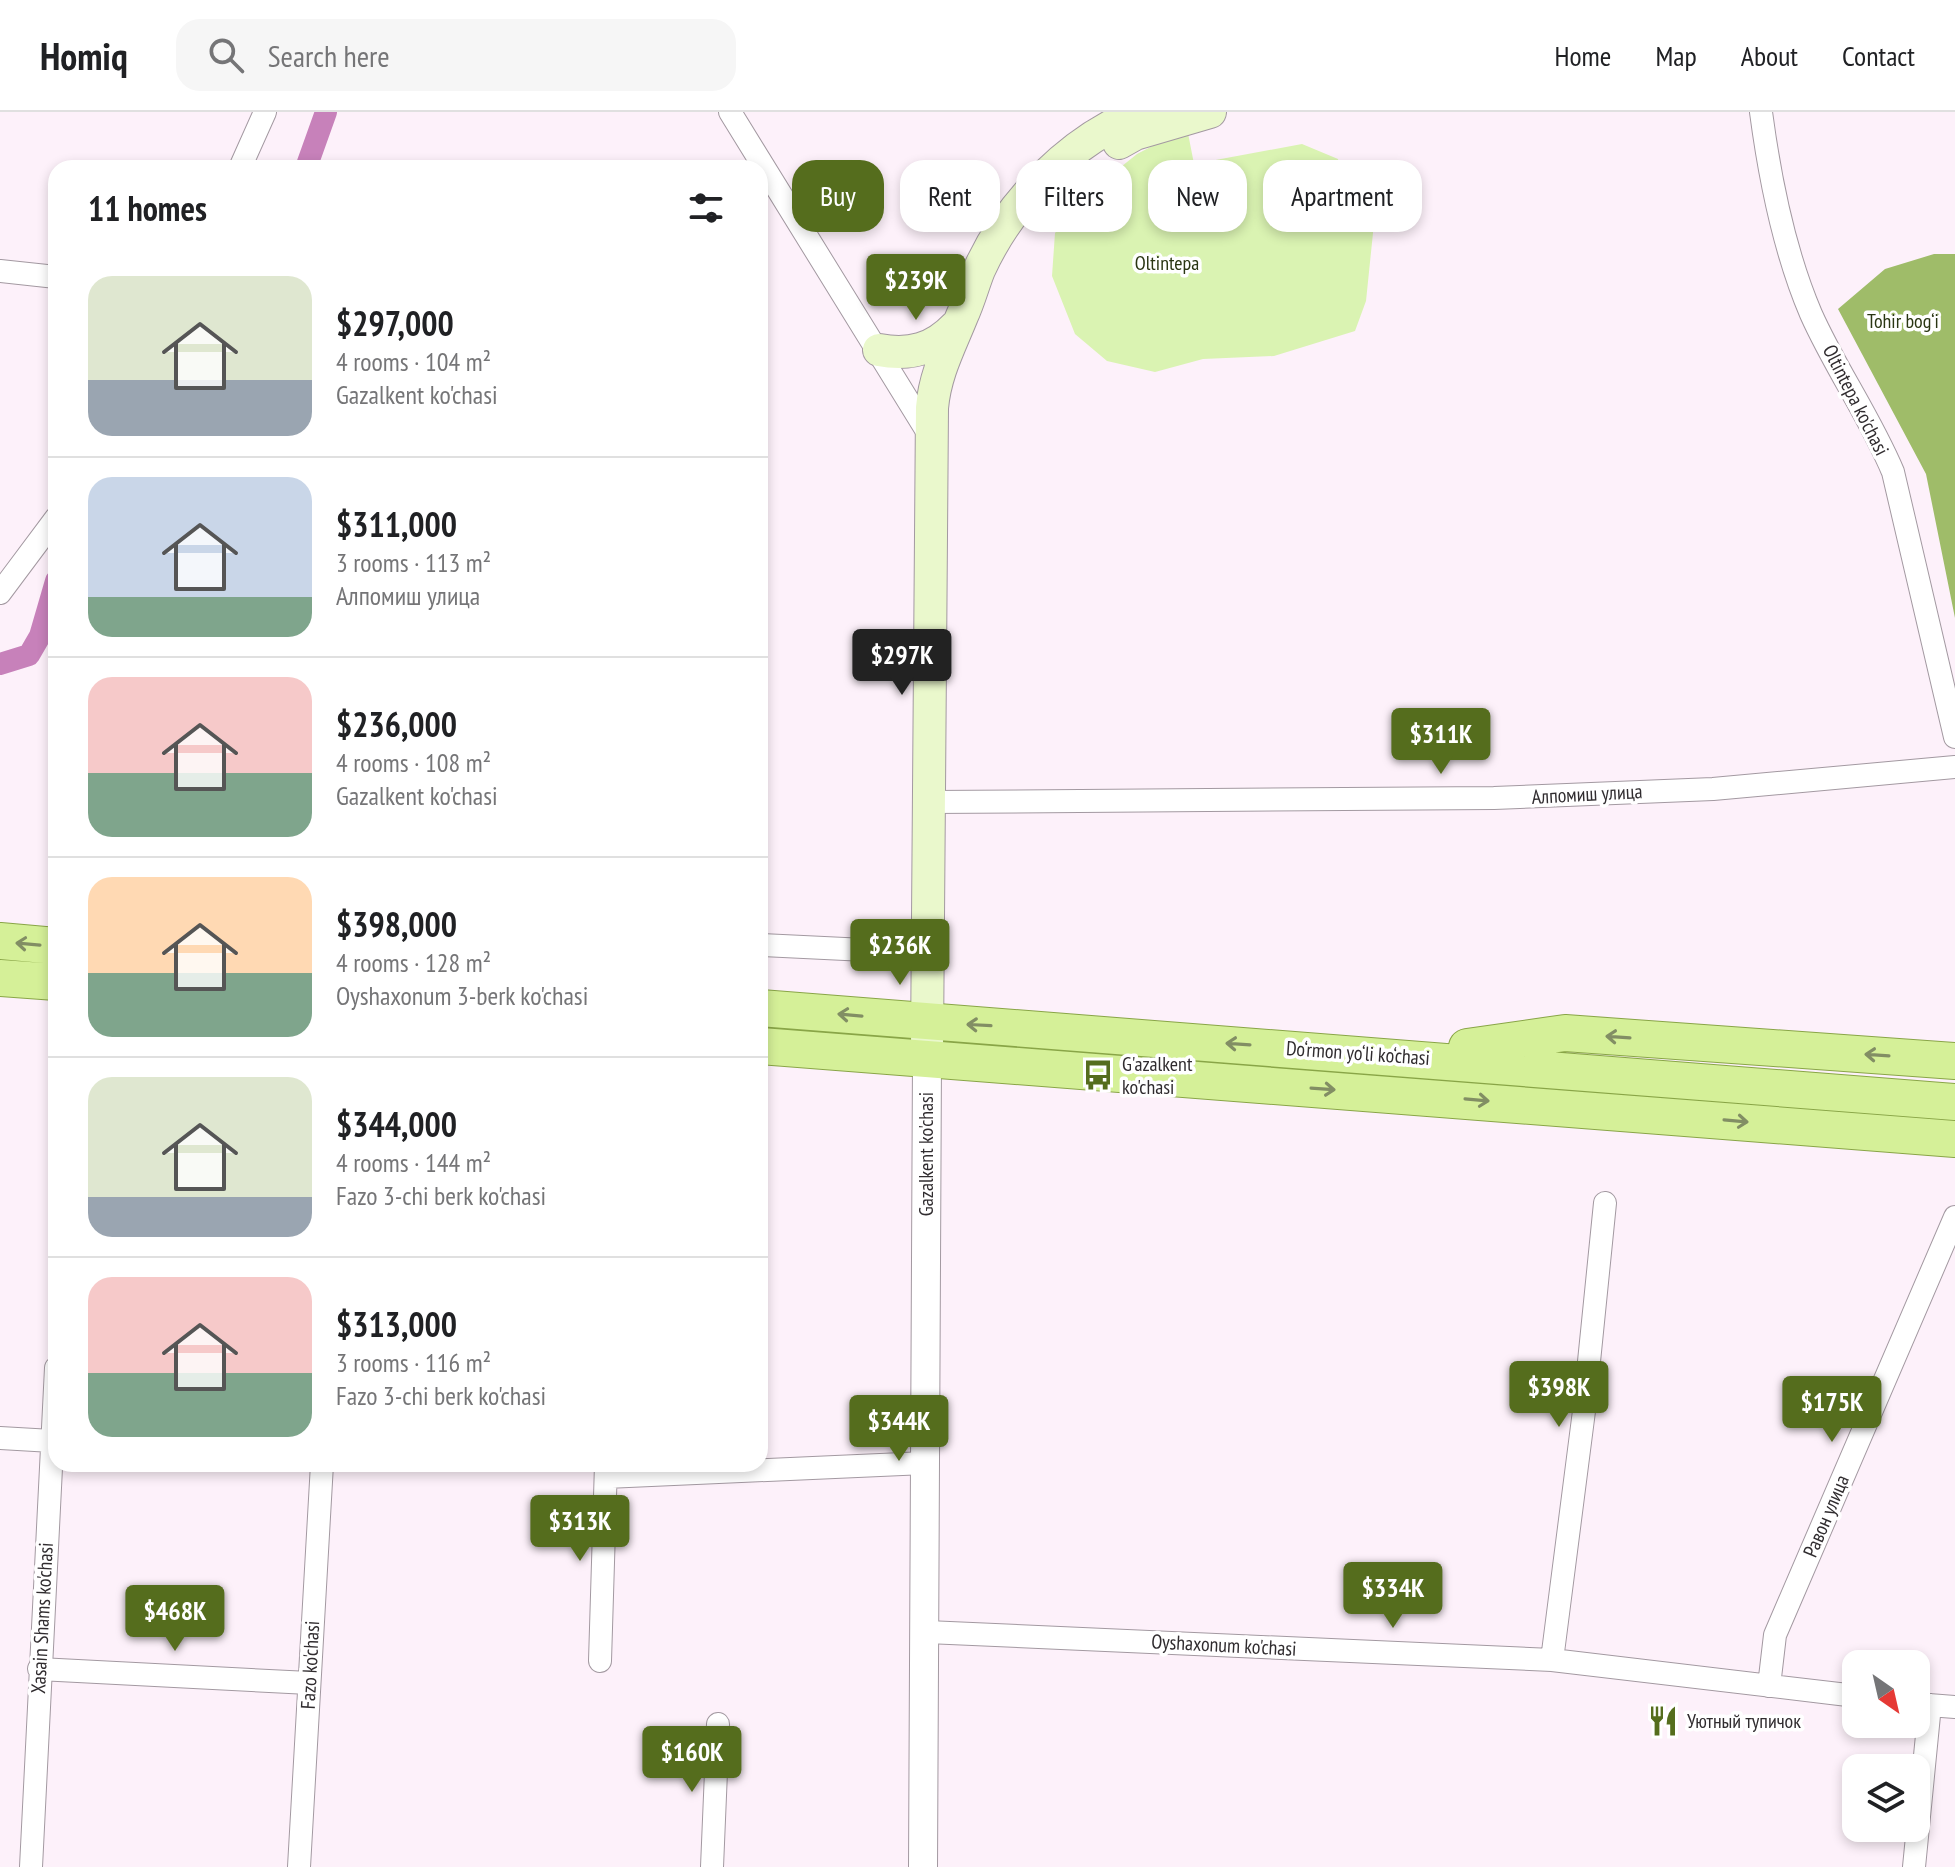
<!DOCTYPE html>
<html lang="en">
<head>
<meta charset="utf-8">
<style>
	body { margin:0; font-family:"PT Sans Narrow",sans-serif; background:#f6f6f6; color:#202124; height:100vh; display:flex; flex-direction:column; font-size:30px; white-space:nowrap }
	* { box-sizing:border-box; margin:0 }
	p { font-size:26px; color:#757577 }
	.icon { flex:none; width:44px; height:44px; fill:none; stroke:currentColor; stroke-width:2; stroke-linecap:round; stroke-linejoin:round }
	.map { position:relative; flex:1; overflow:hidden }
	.side { position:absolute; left:48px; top:48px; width:720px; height:1312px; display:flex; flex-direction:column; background:#fff; border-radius:24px; box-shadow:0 4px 12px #0003 }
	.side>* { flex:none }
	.top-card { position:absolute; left:792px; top:48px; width:760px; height:72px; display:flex; gap:16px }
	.needle { width:52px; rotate:146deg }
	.fabs { position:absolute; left:1842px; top:1538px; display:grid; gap:16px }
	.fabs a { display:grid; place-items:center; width:88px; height:88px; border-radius:16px; background:#fff; box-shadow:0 4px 12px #0003; font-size:40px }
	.price { position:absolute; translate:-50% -68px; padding:0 18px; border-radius:8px; background:#556d1d; color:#fff; font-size:26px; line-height:52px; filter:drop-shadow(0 2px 4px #0008) }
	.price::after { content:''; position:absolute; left:50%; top:48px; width:24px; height:18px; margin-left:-12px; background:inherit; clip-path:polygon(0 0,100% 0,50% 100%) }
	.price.current { background:#222; color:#fff }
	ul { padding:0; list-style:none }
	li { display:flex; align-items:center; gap:24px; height:200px; padding:0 40px }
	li+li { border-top:2px solid #e0e0e0 }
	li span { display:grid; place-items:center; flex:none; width:224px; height:160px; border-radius:24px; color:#555 }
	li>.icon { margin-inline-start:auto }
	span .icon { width:96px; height:96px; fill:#fffc; stroke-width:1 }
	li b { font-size:34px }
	h2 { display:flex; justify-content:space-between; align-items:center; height:96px; padding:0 40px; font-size:34px }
	.tag { padding:0 28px; border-radius:24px; background:#fff; box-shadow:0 4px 12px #0003; font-size:28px; line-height:72px }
	.tag.current { background:#556d1d; color:#fff }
	header { display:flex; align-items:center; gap:48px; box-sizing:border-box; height:112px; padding:0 40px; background:#fff; border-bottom:2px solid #e0e0e0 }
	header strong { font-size:38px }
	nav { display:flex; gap:44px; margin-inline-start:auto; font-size:28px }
	.search { width:560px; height:72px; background:#f6f6f6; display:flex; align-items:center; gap:20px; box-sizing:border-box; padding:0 28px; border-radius:24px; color:#757577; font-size:30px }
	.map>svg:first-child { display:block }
	.green { fill:#daf3b2 }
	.forest { fill:#9fbc69 }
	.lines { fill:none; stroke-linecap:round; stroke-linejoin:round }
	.canal { stroke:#c781ba; stroke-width:22 }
	.minor-casing { stroke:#a399a1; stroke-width:24 }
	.tertiary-casing { stroke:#a399a1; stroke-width:30 }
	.secondary-casing { stroke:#a399a1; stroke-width:34 }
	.primary-casing { stroke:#89a547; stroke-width:38 }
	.minor { stroke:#fff; stroke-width:22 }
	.tertiary { stroke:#fff; stroke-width:28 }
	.secondary { stroke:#eaf8cc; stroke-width:32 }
	.primary { stroke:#d5f098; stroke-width:36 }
	.oneway { stroke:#828e64 }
	.labels { text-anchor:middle; stroke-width:7; stroke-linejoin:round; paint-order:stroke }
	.park-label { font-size:20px; fill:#2a3613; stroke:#fff }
	.street-label { font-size:20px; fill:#302c2f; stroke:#fff }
	.poi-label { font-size:20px; fill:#302c2f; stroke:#fff; text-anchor:start }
</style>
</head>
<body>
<header>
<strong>Homiq</strong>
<div class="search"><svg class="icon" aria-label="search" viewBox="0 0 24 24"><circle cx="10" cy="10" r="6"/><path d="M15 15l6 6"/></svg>Search here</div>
<nav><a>Home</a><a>Map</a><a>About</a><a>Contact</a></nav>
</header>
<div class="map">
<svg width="1955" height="1755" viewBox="0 0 1955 1755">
	<rect width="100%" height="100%" fill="#fdf1fa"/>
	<!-- green -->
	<path class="green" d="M1187 16 1194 52 1302 32 1338 47 1340 59 1377 82 1366 189 1355 219 1274 244 1203 247 1155 260 1107 249 1075 222 1052 164 1055 121 1091 79 1137 42Z"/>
	<!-- forest -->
	<path class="forest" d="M1934 142H1955V506L1926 362 1838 197 1885 157Z"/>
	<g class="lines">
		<!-- canal -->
		<path class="canal" d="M306 56 326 0
			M0 552 29 543 40 524 56 469"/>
		<!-- minor casing -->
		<g class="minor-casing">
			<path id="minor" d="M730 0 930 324
				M1761 0C1770 68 1784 139 1811 202 1835 256 1870 305 1893 360L1955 625
				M240 56 265 0
				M0 159 56 165
				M0 481 56 406
				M930 690 1494 686 1713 677 1955 655
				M760 833 928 841
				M0 1326 52 1329
				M606 1365 925 1351
				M927 1520 1552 1548 1856 1584
				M1552 1548 1584 1299 1605 1091
				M600 1549 606 1352
				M39 1557 309 1571
				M1769 1574 1775 1523 1955 1105
				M1916 1592 1955 1595
				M31 1755 56 1256
				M299 1755 322 1352
				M712 1755 718 1612
				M1914 1755 1930 1593"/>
		</g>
		<!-- tertiary casing -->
		<g class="tertiary-casing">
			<path id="tertiary" d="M923 1755 927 948"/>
		</g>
		<!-- secondary casing -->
		<g class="secondary-casing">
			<path id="secondary" d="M1119 31 1135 22 1210 0
				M879 238C910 244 934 237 956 214
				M927 934 932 296C935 262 949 236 962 204 969 189 973 173 979 158 1010 90 1071 27 1142 0"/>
		</g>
		<!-- primary casing -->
		<g class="primary-casing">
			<path id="primary" d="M0 829 56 834
				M0 866 56 870
				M760 896 1955 990
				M760 934 1955 1027
				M1467 935 1565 921 1955 949"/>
		</g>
		<!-- minor -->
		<use href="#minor" class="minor"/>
		<!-- tertiary -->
		<use href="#tertiary" class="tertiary"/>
		<!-- secondary -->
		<use href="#secondary" class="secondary"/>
		<!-- primary -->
		<use href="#primary" class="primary"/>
	</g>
	<!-- one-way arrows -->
	<defs><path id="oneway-shaft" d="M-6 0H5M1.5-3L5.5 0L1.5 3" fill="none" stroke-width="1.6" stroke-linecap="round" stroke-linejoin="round" transform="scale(2)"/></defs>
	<g class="oneway">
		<use href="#oneway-shaft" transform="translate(28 832) rotate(-175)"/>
		<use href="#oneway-shaft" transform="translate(850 903) rotate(-175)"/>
		<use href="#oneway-shaft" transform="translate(979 913) rotate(-177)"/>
		<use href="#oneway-shaft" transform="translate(1618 925) rotate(-176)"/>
		<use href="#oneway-shaft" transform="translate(1238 932) rotate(-176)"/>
		<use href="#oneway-shaft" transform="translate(1877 943) rotate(-176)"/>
		<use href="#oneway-shaft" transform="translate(1323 977) rotate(4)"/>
		<use href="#oneway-shaft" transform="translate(1477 988) rotate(5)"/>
		<use href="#oneway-shaft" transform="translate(1736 1009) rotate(5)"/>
	</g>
	<!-- icons -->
	<defs>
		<g id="bus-bare" transform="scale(2.4)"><path d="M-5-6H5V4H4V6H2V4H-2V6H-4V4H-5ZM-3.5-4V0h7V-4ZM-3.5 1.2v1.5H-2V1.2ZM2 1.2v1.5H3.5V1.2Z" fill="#556d1d" stroke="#fff" stroke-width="2.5" paint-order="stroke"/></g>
		<g id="restaurant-bare" transform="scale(2.4)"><path d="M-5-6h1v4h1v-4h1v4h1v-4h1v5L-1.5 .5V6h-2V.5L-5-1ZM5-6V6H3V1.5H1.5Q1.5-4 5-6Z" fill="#556d1d" stroke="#fff" stroke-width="2.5" paint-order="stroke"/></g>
	</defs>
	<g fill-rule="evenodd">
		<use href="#bus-bare" x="1098" y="963"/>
		<use href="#restaurant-bare" x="1663" y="1609"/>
	</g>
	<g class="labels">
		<!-- park labels -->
		<g class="park-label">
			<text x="1167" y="158">Oltintepa</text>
			<text x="1903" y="216">Tohir bog‘i</text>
		</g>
		<!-- street labels -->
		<g class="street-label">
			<text transform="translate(1856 288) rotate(63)" y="7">Oltintepa ko'chasi</text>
			<text transform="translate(1587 682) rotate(-3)" y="7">Алпомиш улица</text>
			<text transform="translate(1358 941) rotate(4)" y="7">Do‘rmon yo‘li ko‘chasi</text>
			<text transform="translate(926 1042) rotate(-90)" y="7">Gazalkent ko'chasi</text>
			<text transform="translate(1826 1404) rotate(-67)" y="7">Равон улица</text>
			<text transform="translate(42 1506) rotate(-87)" y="7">Xasain Shams ko'chasi</text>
			<text transform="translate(1224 1533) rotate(3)" y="7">Oyshaxonum ko'chasi</text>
			<text transform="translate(310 1553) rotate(-87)" y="7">Fazo ko'chasi</text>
		</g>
		<!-- poi labels -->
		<g class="poi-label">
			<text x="1122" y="959">G'azalkent<tspan x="1122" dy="23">ko'chasi</tspan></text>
			<text x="1687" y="1616">Уютный тупичок</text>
		</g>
	</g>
</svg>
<div class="fabs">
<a><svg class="needle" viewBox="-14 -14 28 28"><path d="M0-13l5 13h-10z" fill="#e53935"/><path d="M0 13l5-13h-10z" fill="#757577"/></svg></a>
<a><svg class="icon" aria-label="layers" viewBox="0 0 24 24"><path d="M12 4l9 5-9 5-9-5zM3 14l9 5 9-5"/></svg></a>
</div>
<b class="price" style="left:916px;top:210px">$239K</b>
<b class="price current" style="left:902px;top:585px">$297K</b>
<b class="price" style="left:1441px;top:664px">$311K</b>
<b class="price" style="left:900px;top:875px">$236K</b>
<b class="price" style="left:1559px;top:1317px">$398K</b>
<b class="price" style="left:1832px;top:1332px">$175K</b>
<b class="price" style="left:899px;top:1351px">$344K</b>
<b class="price" style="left:580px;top:1451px">$313K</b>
<b class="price" style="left:1393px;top:1518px">$334K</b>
<b class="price" style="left:175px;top:1541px">$468K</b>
<b class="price" style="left:692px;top:1682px">$160K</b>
<div class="top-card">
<a class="tag current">Buy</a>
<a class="tag">Rent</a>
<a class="tag">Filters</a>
<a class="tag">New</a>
<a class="tag">Apartment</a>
</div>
<section class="side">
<h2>11 homes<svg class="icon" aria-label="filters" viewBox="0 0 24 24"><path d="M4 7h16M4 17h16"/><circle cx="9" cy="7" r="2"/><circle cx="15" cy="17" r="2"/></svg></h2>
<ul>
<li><span style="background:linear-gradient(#dfe7d0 65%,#9aa5b1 0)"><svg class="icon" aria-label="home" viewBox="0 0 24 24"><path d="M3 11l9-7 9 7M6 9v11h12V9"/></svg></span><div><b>$297,000</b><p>4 rooms · 104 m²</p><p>Gazalkent ko'chasi</p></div></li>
<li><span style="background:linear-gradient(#c9d6e8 75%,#7fa58c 0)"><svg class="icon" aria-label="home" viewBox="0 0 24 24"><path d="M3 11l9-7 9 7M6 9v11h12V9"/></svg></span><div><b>$311,000</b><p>3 rooms · 113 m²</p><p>Алпомиш улица</p></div></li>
<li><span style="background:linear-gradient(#f6c9c9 60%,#7fa58c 0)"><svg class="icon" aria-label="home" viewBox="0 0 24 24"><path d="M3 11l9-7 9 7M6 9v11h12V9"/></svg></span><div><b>$236,000</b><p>4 rooms · 108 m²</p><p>Gazalkent ko'chasi</p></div></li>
<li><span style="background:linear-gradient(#ffd9b3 60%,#7fa58c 0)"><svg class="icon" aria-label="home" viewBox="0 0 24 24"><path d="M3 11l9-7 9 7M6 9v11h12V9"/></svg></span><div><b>$398,000</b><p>4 rooms · 128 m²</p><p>Oyshaxonum 3-berk ko'chasi</p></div></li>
<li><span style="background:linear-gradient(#dfe7d0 75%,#9aa5b1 0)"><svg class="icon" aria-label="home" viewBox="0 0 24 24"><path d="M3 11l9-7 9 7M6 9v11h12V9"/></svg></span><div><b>$344,000</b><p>4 rooms · 144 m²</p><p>Fazo 3-chi berk ko'chasi</p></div></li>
<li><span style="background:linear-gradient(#f6c9c9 60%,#7fa58c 0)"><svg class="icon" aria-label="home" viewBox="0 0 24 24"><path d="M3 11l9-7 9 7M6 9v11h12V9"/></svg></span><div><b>$313,000</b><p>3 rooms · 116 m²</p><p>Fazo 3-chi berk ko'chasi</p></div></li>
</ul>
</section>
</div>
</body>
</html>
